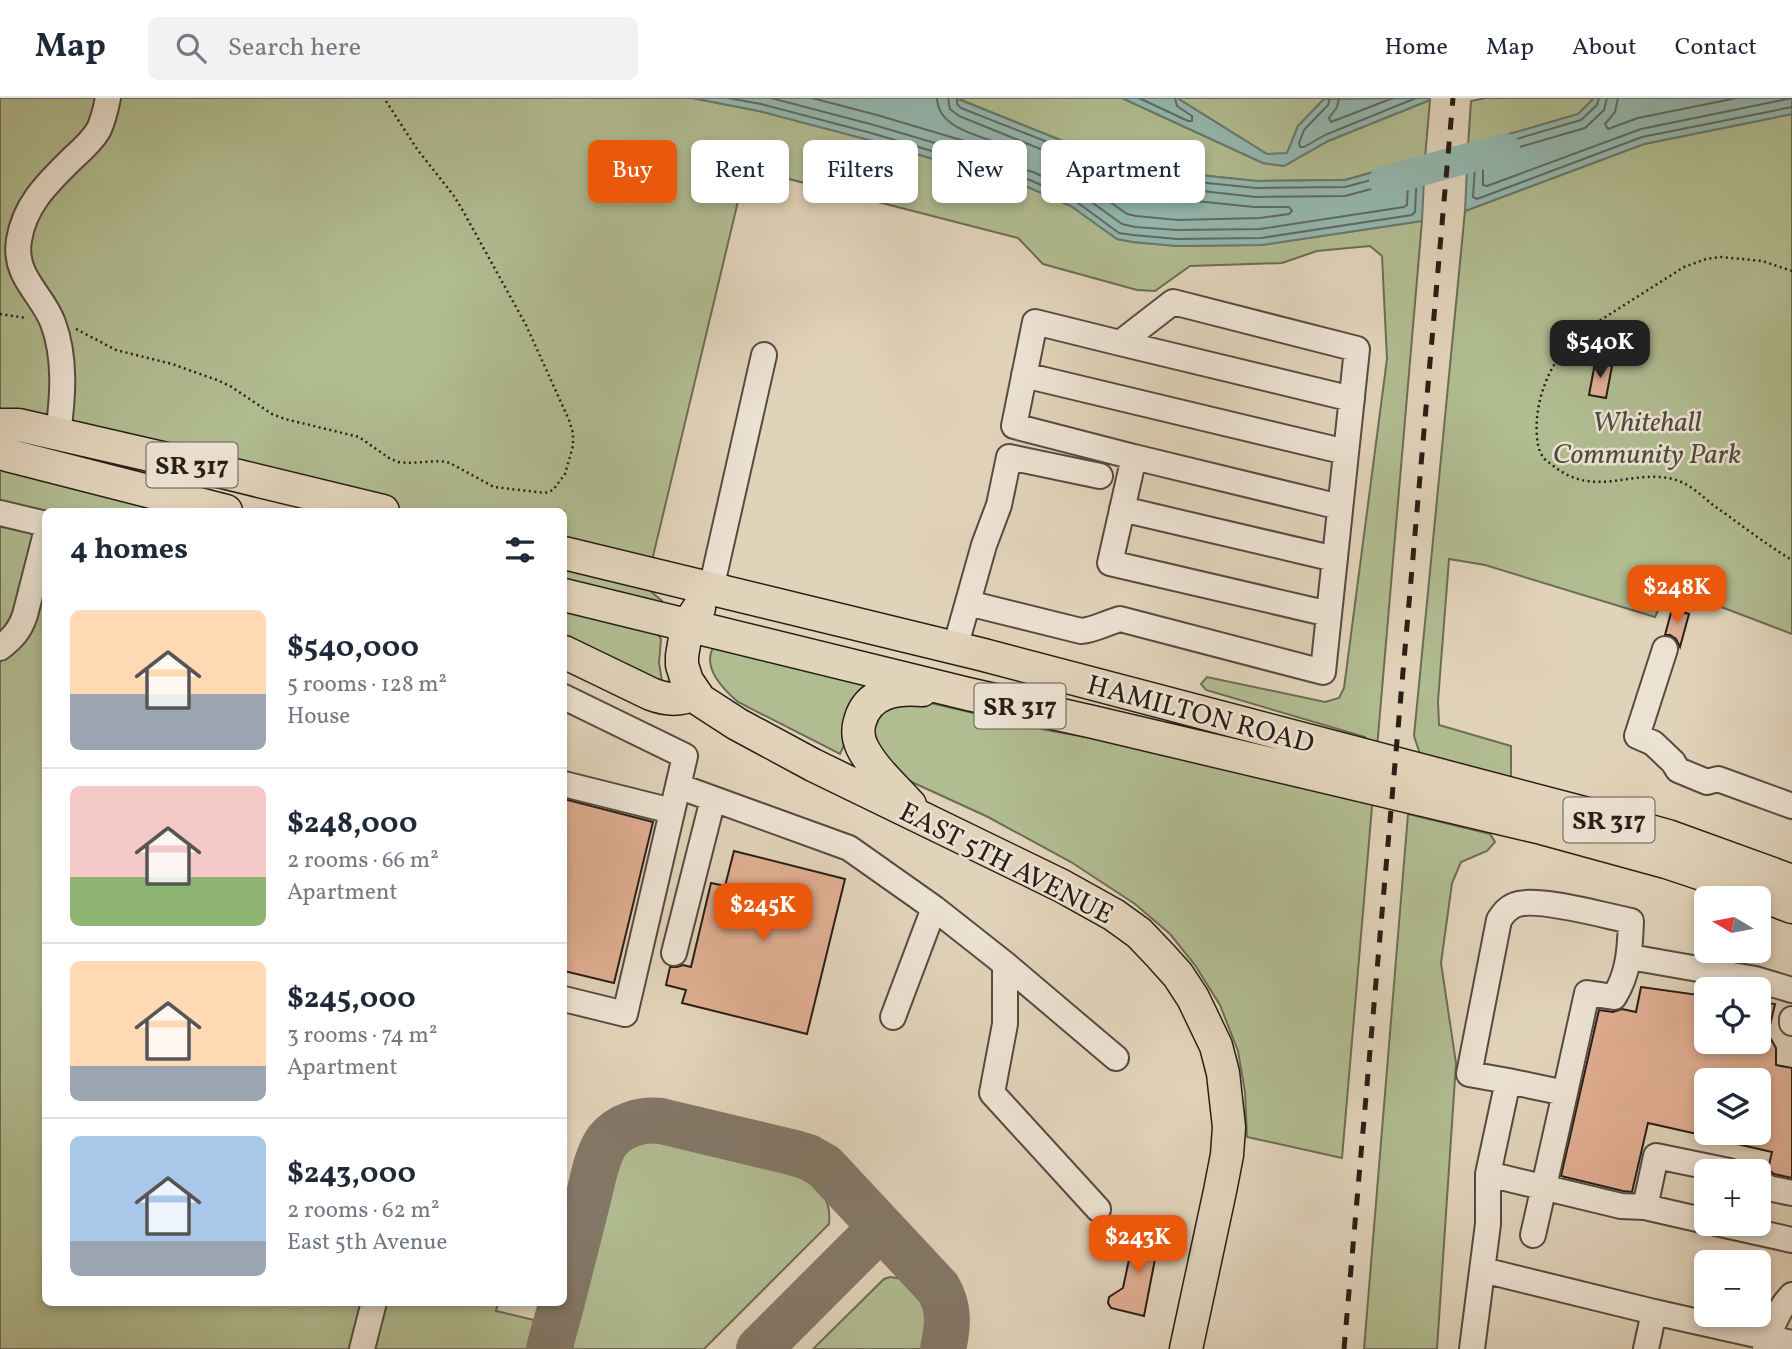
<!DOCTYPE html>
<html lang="en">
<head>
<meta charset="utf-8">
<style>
	body { margin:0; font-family:Vollkorn,serif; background:#f2f2f3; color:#1f2937; height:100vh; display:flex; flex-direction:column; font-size:26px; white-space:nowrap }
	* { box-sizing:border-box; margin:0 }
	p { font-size:23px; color:#747a83 }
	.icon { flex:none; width:38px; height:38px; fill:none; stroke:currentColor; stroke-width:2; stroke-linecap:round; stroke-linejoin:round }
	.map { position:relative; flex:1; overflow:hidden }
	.sheet { position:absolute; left:42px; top:410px; width:525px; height:798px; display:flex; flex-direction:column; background:#fff; border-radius:10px; box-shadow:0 4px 10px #0003 }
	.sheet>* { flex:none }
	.banner { position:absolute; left:588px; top:42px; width:665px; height:63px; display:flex; gap:14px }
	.needle { width:46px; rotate:280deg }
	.tools { position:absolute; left:1694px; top:788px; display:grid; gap:14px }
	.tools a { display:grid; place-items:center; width:77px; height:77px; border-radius:10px; background:#fff; box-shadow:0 4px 10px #0003; font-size:35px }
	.price { position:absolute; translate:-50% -60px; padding:0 16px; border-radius:14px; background:#ea580c; color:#fff; font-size:23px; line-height:46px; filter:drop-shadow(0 2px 4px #0008) }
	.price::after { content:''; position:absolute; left:50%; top:42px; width:21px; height:16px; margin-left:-10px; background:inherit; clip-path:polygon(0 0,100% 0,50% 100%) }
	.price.selected { background:#222; color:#fff }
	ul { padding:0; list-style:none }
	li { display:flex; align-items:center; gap:21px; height:175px; padding:0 28px }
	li+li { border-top:2px solid #e0e1e3 }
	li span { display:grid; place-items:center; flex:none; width:196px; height:140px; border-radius:10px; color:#555 }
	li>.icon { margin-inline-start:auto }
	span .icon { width:84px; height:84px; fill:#fffc; stroke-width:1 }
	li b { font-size:30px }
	h2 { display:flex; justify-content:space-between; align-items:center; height:84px; padding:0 28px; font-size:30px }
	.chip { padding:0 24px; border-radius:10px; background:#fff; box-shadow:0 4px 10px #0003; font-size:24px; line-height:63px }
	.chip.selected { background:#ea580c; color:#fff }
	header { display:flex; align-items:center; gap:42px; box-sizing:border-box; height:98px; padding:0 35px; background:#fff; border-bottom:2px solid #e0e1e3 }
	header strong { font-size:33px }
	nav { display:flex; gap:38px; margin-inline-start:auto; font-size:24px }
	.search { width:490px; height:63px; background:#f2f2f3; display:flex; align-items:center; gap:18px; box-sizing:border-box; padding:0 24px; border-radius:10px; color:#747a83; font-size:26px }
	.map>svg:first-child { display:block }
	.green { fill:#b1bc91; stroke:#6c6d54; stroke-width:2 }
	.water { fill:#94b8af; stroke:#697a72; stroke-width:2 }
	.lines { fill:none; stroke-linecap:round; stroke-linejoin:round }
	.shore { stroke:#5e6b63; stroke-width:2 }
	.river { stroke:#94b8af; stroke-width:30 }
	.taxiway { stroke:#847868; stroke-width:46 }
	.building { fill:#e1ae93; stroke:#281e17; stroke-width:2 }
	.minor-casing { stroke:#564b40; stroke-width:28 }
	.major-casing { stroke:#281e17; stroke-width:35 }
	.path { stroke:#281e17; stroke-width:2.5; stroke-dasharray:2 3.5; stroke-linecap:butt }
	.minor { stroke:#ece2d2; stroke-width:24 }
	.major { stroke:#e1d3ba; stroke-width:32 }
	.rail { stroke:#281e17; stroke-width:5; stroke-dasharray:12 12; stroke-linecap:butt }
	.labels { text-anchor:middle; stroke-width:5; stroke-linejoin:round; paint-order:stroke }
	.shield { fill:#ece2d2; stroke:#63594f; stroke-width:2 }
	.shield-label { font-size:26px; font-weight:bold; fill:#281e17 }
	.park-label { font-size:28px; font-style:italic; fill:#514d3c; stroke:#ece2d2 }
	.street-label { font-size:28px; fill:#281e17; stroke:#ece2d2 }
</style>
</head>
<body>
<header>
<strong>Map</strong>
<div class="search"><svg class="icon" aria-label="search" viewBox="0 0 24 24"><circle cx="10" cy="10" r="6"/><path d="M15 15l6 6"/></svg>Search here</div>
<nav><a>Home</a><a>Map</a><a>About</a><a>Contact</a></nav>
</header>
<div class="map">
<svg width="1792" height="1251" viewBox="0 0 1792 1251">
	<rect width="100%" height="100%" fill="#e1d3ba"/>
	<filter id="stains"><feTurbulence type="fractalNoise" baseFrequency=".00286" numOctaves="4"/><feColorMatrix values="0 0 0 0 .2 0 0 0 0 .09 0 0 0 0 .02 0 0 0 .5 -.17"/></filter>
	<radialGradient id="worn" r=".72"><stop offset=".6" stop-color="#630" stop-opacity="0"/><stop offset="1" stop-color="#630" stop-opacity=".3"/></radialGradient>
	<!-- green -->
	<path class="green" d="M0 0H692L759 13 869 42 1028 89 1071 108 1117 141 1133 144 1177 148 1262 147 1422 123 1342 1060 1247 1039 1245 994 1238 953 1220 907 1195 867 1170 836 1135 806 1071 764 988 719 914 685 887 669 871 637 878 614 918 602 1046 632 1189 657 1360 702 1365 639 1206 592 1201 586 1207 579 1325 604 1339 600 1344 590 1387 261 1382 158 1370 148 1317 153 1282 165 1190 168 1155 193 1137 192 1043 166 1018 140 746 70 649 475 564 455V413H383L0 327Z
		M965 0H1122L1263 65 1284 68 1328 43 1430 2 1425 60 1345 82 1257 83 1160 73 1100 58 959 1Z
		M1177 0H1330L1324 1 1298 28 1287 56H1267Z
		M1485 0H1594L1579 16 1468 48 1471 3Z
		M1792 16V536L1669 489 1655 519 1485 467 1449 461 1438 603 1439 627 1511 648V679L1420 656 1414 638 1465 113 1644 46Z
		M0 370 163 413H46L45 414 0 404Z
		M0 415 45 426 46 1204H498L496 1213 534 1222 527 1251H0Z
		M564 471 649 492 662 503 658 508 564 486Z
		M564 507 653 528 661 541 659 565 663 589 564 543Z
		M714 548 879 582 846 630 844 647 840 656 738 604C723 591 701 569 714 548Z
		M1408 716 1490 736 1495 744 1487 753 1461 764 1452 785 1441 865 1456 965 1437 1251H1364Z
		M635 1039H644C679 1047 714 1055 749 1064 767 1068 791 1073 806 1081 824 1091 831 1107 829 1126L704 1251H572L576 1233 573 1232 616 1061 627 1044Z
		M890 1179C910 1181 931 1195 932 1218 933 1229 930 1240 927 1251H813L884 1181Z"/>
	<!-- water -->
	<path class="water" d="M692 0H965L960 2 1100 58 1160 73 1257 83 1345 82 1425 60 1422 123 1262 147 1177 148 1133 144 1117 141 1071 108 1028 89 869 42 759 13Z
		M1122 0H1177L1267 56 1287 55 1298 28 1324 1 1430 0V2L1328 43 1284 68 1263 65Z
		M1594 0H1792V16L1644 46 1465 113 1468 48 1578 16Z"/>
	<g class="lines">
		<!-- shore -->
		<path class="shore" d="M728 0 761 6 871 35 1030 82 1074 102 1119 135 1133 137 1177 141 1261 140 1412 117 1415 114 1417 74 1415 70 1345 89 1256 90 1159 80 1098 64 961 10 957 6V0
			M771 0 874 27 1033 74 1079 95 1122 126 1135 129 1177 132 1260 131 1404 109 1407 107 1408 85 1405 82 1345 98 1256 99 1157 88 1095 73 959 18 950 11 948 0
			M812 0 877 17 998 53 1002 52 1003 49 1001 46C977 37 938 30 937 0
			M1139 0 1188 23H1192V18L1177 8 1175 0
			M1330 0 1328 7 1304 32 1299 45 1300 49H1304L1325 37 1416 0
			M1339 0 1337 9 1329 20 1331 24 1393 0
			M1599 0 1597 7 1581 22 1476 53 1473 99 1477 101 1642 39 1792 9
			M1607 0 1604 12 1585 30 1485 59 1483 62V87L1487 88 1641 31 1792 0
			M1618 0 1615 14 1605 26 1608 31 1638 20 1737 0
			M1090 83 1157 99 1254 109H1289L1292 113 1289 116 1260 120 1178 122 1136 118 1127 116 1089 89 1088 86Z"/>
		<!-- river -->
		<path class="river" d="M1384 83 1505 50"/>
		<!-- taxiway -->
		<path class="taxiway" d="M564 1196C572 1164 580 1133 588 1101 593 1082 596 1059 607 1043 620 1027 641 1021 661 1023L795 1055 808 1059 824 1068 938 1190C950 1210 948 1229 943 1251
			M549 1251 562 1204
			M759 1251 881 1129"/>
	</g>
	<!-- building -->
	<path class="building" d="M1595 265 1612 268 1606 300 1589 297Z
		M1672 511 1689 516 1680 549 1676 541 1670 537H1665Z
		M564 701 653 724 614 885 564 873Z
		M734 753 845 781 807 936 682 905 686 892 666 887 670 869H677L683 867 691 869 711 785 725 788Z
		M1641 889 1706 898V943H1759V904L1775 906 1768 936 1776 950V967L1792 970V1080L1774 1076 1768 1071 1772 1054 1711 1040 1712 1034H1759V982H1706V1038L1648 1025 1632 1094 1623 1093 1561 1078 1599 912 1613 914 1622 911 1636 914Z
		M1135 1133 1162 1139 1159 1157 1156 1156 1144 1218 1111 1210 1108 1205 1109 1199 1123 1190Z"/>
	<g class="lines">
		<!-- minor casing -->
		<g class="minor-casing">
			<path id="minor" d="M1120 245 1352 301
				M1024 277 1346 354
				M58 336C63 299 66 260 53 225 42 195 13 179 19 142 25 105 49 84 74 59 83 51 93 42 99 31 103 22 106 10 108 0
				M1134 359 1340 409
				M1122 411 1335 461
				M0 415 46 426
				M711 491 764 257
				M968 505 1081 533C1094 532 1106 525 1120 521L1323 574C1334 466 1346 358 1357 251L1173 204 1120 245 1035 224 1014 328 1134 359 1110 465 1329 516
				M0 550C13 540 20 532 25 517L46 435
				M955 550 984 447 999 407 1009 359 1100 378
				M1665 551 1637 638 1653 645 1673 664 1678 672 1707 684 1718 681 1792 708
				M564 599 685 658 625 916 564 901
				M564 686 672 713
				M678 688 849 750 934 810 893 919
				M934 810 1005 866 1116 960
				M674 855 713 701
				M1630 859 1755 881 1792 892
				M1005 866V926L992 995 1098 1111
				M1792 921V925
				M1488 1076 1621 1108 1645 1109
				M1759 1083 1768 1090 1792 1095
				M1706 1123 1645 1109 1656 1058 1729 1073
				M1716 1125 1792 1142
				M1533 1137 1565 995
				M1483 1172 1654 1214
				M362 1251 374 1204
				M1472 1251 1488 1126V1076L1508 983 1469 976 1499 822C1503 816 1507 810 1515 807 1536 798 1606 818 1631 823 1630 851 1629 875 1614 899L1587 895 1565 995 1508 983
				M1646 1251 1654 1214 1792 1245
				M1765 1251C1770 1232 1778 1211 1792 1197"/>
		</g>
		<!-- major casing -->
		<g class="major-casing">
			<path id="major" d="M0 327H19L206 370 383 413
				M0 354 7 357 226 413
				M564 455 980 556 1599 719 1668 738 1792 783
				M564 497 968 596 1093 624 1542 730 1666 764 1732 786 1792 809
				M699 510 687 528 682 558V567L687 583 700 602 737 626 813 667 1062 788 1114 817 1139 835 1160 857 1178 877 1193 900 1216 948 1223 975 1229 1029 1227 1057 1220 1093 1186 1251
				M564 554 651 596C666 602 679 603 694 596
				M910 707C894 689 873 671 862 649 858 640 857 632 860 623 868 594 896 590 922 592"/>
		</g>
		<!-- path -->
		<path class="path" d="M1792 173 1762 163 1721 159 1706 161 1684 169 1585 232C1560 251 1543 280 1538 312 1536 325 1535 348 1543 359 1545 362 1548 364 1551 366 1596 404 1635 367 1679 383 1692 388 1702 398 1713 407 1739 425 1765 446 1792 462
			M0 216 26 220
			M76 231 116 252 172 266 217 282 230 288 272 316 285 321 359 339 389 360 398 364 408 365 441 363 450 365 494 389 545 395 553 392 565 376 573 348V335L569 322 526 227 463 113 454 98 417 51 384 0"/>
		<!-- minor -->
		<use href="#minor" class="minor"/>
		<!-- major -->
		<use href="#major" class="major"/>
		<!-- rail -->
		<path class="rail" d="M1344 1251 1453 0"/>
	</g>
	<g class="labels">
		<!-- shield labels -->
		<g class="shield">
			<rect x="146.5" y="344.5" width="91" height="45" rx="5"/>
			<rect x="974.5" y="585.5" width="91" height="45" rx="5"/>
			<rect x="1563.5" y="699.5" width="91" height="45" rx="5"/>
		</g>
		<g class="shield-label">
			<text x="192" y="376">SR 317</text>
			<text x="1020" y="617">SR 317</text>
			<text x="1609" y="731">SR 317</text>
		</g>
		<!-- park labels -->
		<g class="park-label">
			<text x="1647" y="333">Whitehall<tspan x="1647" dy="32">Community Park</tspan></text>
		</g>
		<!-- street labels -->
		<g class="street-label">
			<text transform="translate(1201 615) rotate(15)" y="10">HAMILTON ROAD</text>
			<text transform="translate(1007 764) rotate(27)" y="10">EAST 5TH AVENUE</text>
		</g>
	</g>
	<rect width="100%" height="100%" filter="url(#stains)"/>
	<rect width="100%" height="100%" fill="url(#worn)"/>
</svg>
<div class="tools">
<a><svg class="needle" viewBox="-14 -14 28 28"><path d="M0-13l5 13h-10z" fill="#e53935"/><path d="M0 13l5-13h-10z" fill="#747a83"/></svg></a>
<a><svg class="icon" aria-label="locate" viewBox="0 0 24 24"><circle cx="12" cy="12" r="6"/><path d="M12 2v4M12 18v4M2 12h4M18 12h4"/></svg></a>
<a><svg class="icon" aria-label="layers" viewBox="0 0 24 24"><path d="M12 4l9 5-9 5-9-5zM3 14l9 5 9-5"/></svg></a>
<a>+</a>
<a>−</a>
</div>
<b class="price selected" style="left:1600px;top:282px">$540K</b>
<b class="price" style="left:1677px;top:527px">$248K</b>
<b class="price" style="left:763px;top:845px">$245K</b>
<b class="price" style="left:1138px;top:1177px">$243K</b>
<div class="banner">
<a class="chip selected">Buy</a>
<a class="chip">Rent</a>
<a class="chip">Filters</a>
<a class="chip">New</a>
<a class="chip">Apartment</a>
</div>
<section class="sheet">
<h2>4 homes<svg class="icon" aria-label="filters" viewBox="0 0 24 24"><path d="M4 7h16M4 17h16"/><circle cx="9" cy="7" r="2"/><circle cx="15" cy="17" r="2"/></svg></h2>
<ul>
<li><span style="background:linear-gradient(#ffd9b3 60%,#9aa5b1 0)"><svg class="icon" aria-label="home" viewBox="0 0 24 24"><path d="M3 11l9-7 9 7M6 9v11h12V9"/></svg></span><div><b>$540,000</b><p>5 rooms · 128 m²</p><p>House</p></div></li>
<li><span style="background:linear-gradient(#f6c9c9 65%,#8fb573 0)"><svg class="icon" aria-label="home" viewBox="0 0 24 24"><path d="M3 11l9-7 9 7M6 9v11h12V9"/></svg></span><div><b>$248,000</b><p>2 rooms · 66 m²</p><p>Apartment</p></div></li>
<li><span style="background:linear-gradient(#ffd9b3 75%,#9aa5b1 0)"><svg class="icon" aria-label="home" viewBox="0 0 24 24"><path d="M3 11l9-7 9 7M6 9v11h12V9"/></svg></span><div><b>$245,000</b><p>3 rooms · 74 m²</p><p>Apartment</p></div></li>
<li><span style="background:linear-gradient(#a9c7e8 75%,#9aa5b1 0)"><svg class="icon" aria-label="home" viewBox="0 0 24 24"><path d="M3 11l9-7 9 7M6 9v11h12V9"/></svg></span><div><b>$243,000</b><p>2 rooms · 62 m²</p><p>East 5th Avenue</p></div></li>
</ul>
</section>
</div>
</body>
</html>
